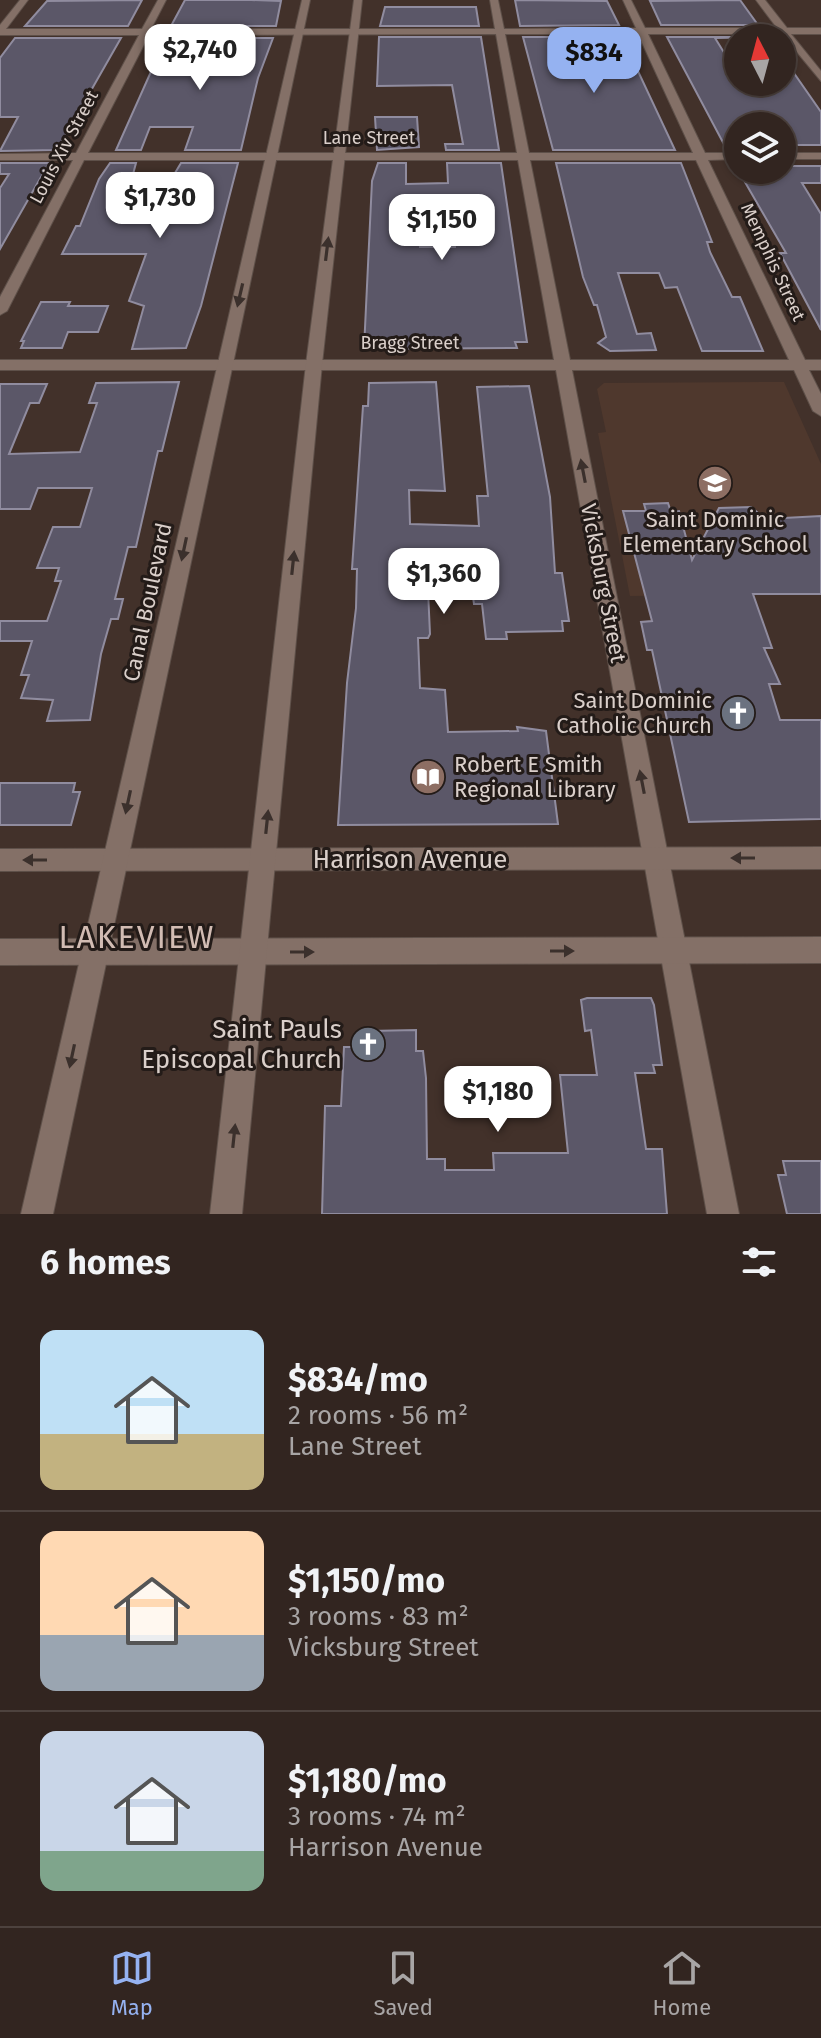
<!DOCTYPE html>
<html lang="en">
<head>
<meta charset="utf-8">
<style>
	body { margin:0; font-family:"Fira Sans",sans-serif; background:#3a2d29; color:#f1f3f6; height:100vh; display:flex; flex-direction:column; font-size:30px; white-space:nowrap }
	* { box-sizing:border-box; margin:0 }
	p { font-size:26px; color:#a8a5a5 }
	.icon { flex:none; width:44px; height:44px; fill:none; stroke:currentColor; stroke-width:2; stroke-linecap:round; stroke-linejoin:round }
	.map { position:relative; height:1214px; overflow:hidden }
	.panel { display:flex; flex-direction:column; background:#322520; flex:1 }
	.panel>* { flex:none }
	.needle { width:52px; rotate:354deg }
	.buttons { position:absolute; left:724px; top:24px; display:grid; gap:16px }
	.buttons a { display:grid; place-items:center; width:72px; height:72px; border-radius:50%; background:#322520; box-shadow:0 2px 6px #0004,0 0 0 2px #4d423e; font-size:40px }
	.price { position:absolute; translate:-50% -68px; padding:0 18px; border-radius:16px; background:#fff; color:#222; font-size:26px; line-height:52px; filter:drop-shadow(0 2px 4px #0008) }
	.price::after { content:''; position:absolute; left:50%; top:48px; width:24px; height:18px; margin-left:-12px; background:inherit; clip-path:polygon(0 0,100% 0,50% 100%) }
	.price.on { background:#95b2f1; color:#111 }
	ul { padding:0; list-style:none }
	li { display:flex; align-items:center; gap:24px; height:200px; padding:0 40px }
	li+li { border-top:2px solid #4d423e }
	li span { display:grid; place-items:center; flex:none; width:224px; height:160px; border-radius:16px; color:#555 }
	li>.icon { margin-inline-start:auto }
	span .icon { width:96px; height:96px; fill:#fffc; stroke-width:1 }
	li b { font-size:34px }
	h2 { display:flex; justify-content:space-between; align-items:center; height:96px; padding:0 40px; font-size:34px }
	.menu { display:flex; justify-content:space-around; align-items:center; height:112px; border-top:2px solid #4d423e; background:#322520; font-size:22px; color:#a8a5a5 }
	.menu a { display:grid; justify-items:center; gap:4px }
	.menu .on { color:#95b2f1 }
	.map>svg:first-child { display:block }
	.built { fill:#4f382d }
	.building { fill:#5b5768; stroke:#908c9f; stroke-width:2; fill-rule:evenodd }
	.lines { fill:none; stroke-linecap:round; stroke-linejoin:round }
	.minor-casing { stroke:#5e5049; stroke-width:2 }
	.tertiary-casing { stroke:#5e5049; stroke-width:2 }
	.secondary-casing { stroke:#5e5049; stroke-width:2 }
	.minor { fill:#847067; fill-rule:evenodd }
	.tertiary { fill:#847067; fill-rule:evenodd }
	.secondary { fill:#847067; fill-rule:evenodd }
	.oneway { fill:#3b302c }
	.labels { text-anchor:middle; stroke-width:6; stroke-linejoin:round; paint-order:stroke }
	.far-street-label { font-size:18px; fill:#dacfca; stroke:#231b18 }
	.poi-label { font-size:22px; fill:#dacfca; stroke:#231b18 }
	.street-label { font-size:22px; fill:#dacfca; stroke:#231b18 }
	.near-street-label { font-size:26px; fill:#dacfca; stroke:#231b18 }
	.near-poi-label { font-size:26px; fill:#dacfca; stroke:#231b18; text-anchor:end }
	.near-quarter-label { font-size:32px; letter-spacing:2px; fill:#d2bcb3; stroke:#231b18 }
</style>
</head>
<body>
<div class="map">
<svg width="821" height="1214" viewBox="0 0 821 1214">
	<rect width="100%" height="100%" fill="#42312a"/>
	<!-- built -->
	<path class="built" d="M784 382 821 464V594L630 596 598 433 606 432 597 389 604 383Z"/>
	<!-- building -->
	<path class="building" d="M142 0 128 26H25L47 1Z
		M185 0H251L281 1 276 26H171Z
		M515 0 607 1 619 25 520 26Z
		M740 0 758 25H661L650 1Z
		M385 7H476L479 26H380Z
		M379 37H481L499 150H446L445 144H463L452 85 377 86Z
		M523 37H622L675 150H553Z
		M667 37H765L715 38 738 75V82H782V56L821 112V145H791L782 126H738V150H727Z
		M15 38H121L57 150 0 151 18 117H0V58Z
		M166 38H273L258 78 241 150H185L193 127H150L141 150H116Z
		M375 117H417L419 147 377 150Z
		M0 163H49L0 249V188L9 174H0Z
		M110 163H136L132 178H172L181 163H238L201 306 186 348 132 349 144 306 129 301 146 254H62L76 226H80L99 179Z
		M378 163H406V184L448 183 447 163H501L527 342H515L517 348 364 349 372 181ZM418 202H454L455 247H420Z
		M556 163H681L712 242H707L710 252 732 297H740L763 351H702L677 287 665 288 659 273H618L637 334 651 333 656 350 610 351 598 343 606 337 597 305H594L583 277Z
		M782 166H821V183H802L821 214V330L780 253H786L738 170H782Z
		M41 302H70L68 306H108L98 332H68L62 348H21L24 341H21Z
		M179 382 162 451H158L136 547H128L115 599H123L118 619H111L101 654 90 720 47 721 53 700 21 698 29 675H21L32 641H0V621H47L61 581H55L59 568H37L53 527H80L92 488H38L30 509H0V384H47L39 403H30L9 454 80 452 97 403H89L96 383Z
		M436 382 445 491 409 490 410 524 479 526 477 496H488L477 387 529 386 550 497 555 573H562L569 621H562L563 631 506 632 507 639H486L482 604H474L472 590H428L430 634 428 638H418L420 688 445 690 448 732 518 731 517 727 546 731 558 824 338 825 347 683 356 608 357 569H352L363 406H368L369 383Z
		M668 503 671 512 679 511 692 560 719 508 751 507 765 519 821 516V594H753L772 648H764L780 684H769L780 720H821V819L689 822 652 650H647L641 622 652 621 623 511H646L644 504Z
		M0 783H75L73 792H80L71 825H0Z
		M587 998H651L654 1005 662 1065H653L655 1073H635L646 1149H662L667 1214H322L325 1106H341L344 1047H369V1031L416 1030V1051H423L426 1078 427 1159H445V1170H494L493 1153H568L560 1075H597L591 1030 585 1031 581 1000Z
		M783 1161H821V1214H787L778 1175H786Z"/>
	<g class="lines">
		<!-- minor casing -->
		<g class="minor-casing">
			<path id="minor" d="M20 0H28L6 29H142L158 0H166L151 29H495L490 0H498L504 29 636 28 623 0H631L645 28H777L756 0H765L787 28H821V34H791L821 71V81L782 34H648L705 153H738V159L708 160 805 360H821V370H809L821 394V416L813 411 794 370H572L739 1214H707L556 370H0V360H554L518 160H84L7 311 0 315V297L73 160H0V154L76 153 139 35H0V25ZM496 34 517 153H88L149 35ZM505 34H638L693 153H529ZM530 160H696L789 360H570Z
				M782 153H821V159H782Z"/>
		</g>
		<!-- tertiary casing -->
		<g class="tertiary-casing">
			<path id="tertiary" d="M821 847V869L0 871V849Z
				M821 937V963L0 965V939Z"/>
		</g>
		<!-- secondary casing -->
		<g class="secondary-casing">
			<path id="secondary" d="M302 0H310L53 1214H21Z
				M354 0H362L322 364 242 1214H210L306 364Z"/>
		</g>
		<!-- minor -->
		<use href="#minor" class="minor"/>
		<!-- tertiary -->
		<use href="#tertiary" class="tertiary"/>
		<!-- secondary -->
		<use href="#secondary" class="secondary"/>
	</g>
	<!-- one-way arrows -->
	<defs><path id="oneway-solid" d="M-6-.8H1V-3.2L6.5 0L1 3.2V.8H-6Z" transform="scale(2)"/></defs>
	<g class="oneway">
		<use href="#oneway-solid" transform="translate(327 249) rotate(-83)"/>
		<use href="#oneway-solid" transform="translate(240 295) rotate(103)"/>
		<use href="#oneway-solid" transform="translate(583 471) rotate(-101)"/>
		<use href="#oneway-solid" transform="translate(184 549) rotate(102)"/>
		<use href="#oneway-solid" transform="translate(293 563) rotate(-84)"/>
		<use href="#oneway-solid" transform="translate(642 782) rotate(-101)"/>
		<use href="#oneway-solid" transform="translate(128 802) rotate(102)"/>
		<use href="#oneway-solid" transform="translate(267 822) rotate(-84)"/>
		<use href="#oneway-solid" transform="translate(743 858) rotate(180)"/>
		<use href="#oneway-solid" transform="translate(35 860) rotate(180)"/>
		<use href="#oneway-solid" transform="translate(562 951)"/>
		<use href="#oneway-solid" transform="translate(302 952)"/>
		<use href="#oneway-solid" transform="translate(72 1056) rotate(102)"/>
		<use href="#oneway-solid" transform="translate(234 1136) rotate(-84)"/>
	</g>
	<!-- icons -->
	<defs>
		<g id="school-disc" transform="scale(1.8)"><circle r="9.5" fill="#8d6e63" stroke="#231b18"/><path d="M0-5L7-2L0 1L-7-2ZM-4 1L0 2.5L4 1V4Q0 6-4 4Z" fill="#fff"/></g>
		<g id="church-disc" transform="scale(1.8)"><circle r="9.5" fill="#6b7280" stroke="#231b18"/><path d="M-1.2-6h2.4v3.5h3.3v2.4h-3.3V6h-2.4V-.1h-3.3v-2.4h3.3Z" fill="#fff"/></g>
		<g id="library-disc" transform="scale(1.8)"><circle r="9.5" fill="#8d6e63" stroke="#231b18"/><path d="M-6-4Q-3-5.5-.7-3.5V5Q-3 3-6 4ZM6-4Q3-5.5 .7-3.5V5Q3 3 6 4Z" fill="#fff"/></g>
	</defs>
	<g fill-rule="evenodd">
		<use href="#school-disc" x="715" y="483"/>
		<use href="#church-disc" x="738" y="713"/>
		<use href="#library-disc" x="428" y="777"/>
		<use href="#church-disc" x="368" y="1044"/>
	</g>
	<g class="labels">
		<!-- far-street labels -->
		<g class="far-street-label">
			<text x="369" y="144">Lane Street</text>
			<text transform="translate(64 147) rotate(-62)" y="6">Louis Xiv Street</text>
			<text transform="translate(773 262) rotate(65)" y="6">Memphis Street</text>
			<text x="410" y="349">Bragg Street</text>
		</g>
		<!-- poi labels -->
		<g class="poi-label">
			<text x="715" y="527">Saint Dominic<tspan x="715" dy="25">Elementary School</tspan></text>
			<text x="712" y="708" text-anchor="end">Saint Dominic<tspan x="712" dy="25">Catholic Church</tspan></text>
			<text x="454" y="772" text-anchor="start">Robert E Smith<tspan x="454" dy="25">Regional Library</tspan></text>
		</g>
		<!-- street labels -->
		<g class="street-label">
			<text transform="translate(604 583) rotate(79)" y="8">Vicksburg Street</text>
			<text transform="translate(147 602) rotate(-78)" y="8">Canal Boulevard</text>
		</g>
		<!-- near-street labels -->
		<g class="near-street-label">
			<text x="410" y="868">Harrison Avenue</text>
		</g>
		<!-- near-poi labels -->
		<g class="near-poi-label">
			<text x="342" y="1038">Saint Pauls<tspan x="342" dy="30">Episcopal Church</tspan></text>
		</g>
		<!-- near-quarter labels -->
		<g class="near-quarter-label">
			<text x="137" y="948">LAKEVIEW</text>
		</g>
	</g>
</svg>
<div class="buttons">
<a><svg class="needle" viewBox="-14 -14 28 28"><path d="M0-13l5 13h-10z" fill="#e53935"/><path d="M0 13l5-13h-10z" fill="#a8a5a5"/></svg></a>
<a><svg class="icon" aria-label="layers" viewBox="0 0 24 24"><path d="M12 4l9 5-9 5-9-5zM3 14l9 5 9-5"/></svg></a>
</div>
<b class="price" style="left:200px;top:92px">$2,740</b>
<b class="price on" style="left:594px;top:95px">$834</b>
<b class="price" style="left:160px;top:240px">$1,730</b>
<b class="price" style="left:442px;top:262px">$1,150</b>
<b class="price" style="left:444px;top:616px">$1,360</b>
<b class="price" style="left:498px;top:1134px">$1,180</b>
</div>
<section class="panel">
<h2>6 homes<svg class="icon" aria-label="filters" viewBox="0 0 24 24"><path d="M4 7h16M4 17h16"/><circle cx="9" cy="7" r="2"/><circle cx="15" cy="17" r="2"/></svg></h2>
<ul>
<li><span style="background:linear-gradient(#bfe0f5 65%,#c2b280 0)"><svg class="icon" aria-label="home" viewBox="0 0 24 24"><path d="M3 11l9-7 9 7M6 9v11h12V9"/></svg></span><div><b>$834/mo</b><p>2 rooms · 56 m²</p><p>Lane Street</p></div></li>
<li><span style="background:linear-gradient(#ffd9b3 65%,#9aa5b1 0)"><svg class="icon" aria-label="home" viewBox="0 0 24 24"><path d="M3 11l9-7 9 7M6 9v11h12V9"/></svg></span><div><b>$1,150/mo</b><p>3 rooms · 83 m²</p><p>Vicksburg Street</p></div></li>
<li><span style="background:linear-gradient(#c9d6e8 75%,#7fa58c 0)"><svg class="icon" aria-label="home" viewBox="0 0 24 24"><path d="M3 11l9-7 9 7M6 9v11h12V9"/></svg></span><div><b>$1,180/mo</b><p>3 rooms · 74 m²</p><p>Harrison Avenue</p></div></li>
</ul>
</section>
<nav class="menu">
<a class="on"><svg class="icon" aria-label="map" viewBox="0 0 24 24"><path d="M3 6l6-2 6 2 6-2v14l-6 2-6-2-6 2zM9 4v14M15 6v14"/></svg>Map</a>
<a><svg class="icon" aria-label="saved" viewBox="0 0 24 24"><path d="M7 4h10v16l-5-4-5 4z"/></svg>Saved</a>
<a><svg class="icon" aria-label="home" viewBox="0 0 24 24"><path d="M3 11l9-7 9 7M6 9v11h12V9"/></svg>Home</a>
</nav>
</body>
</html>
